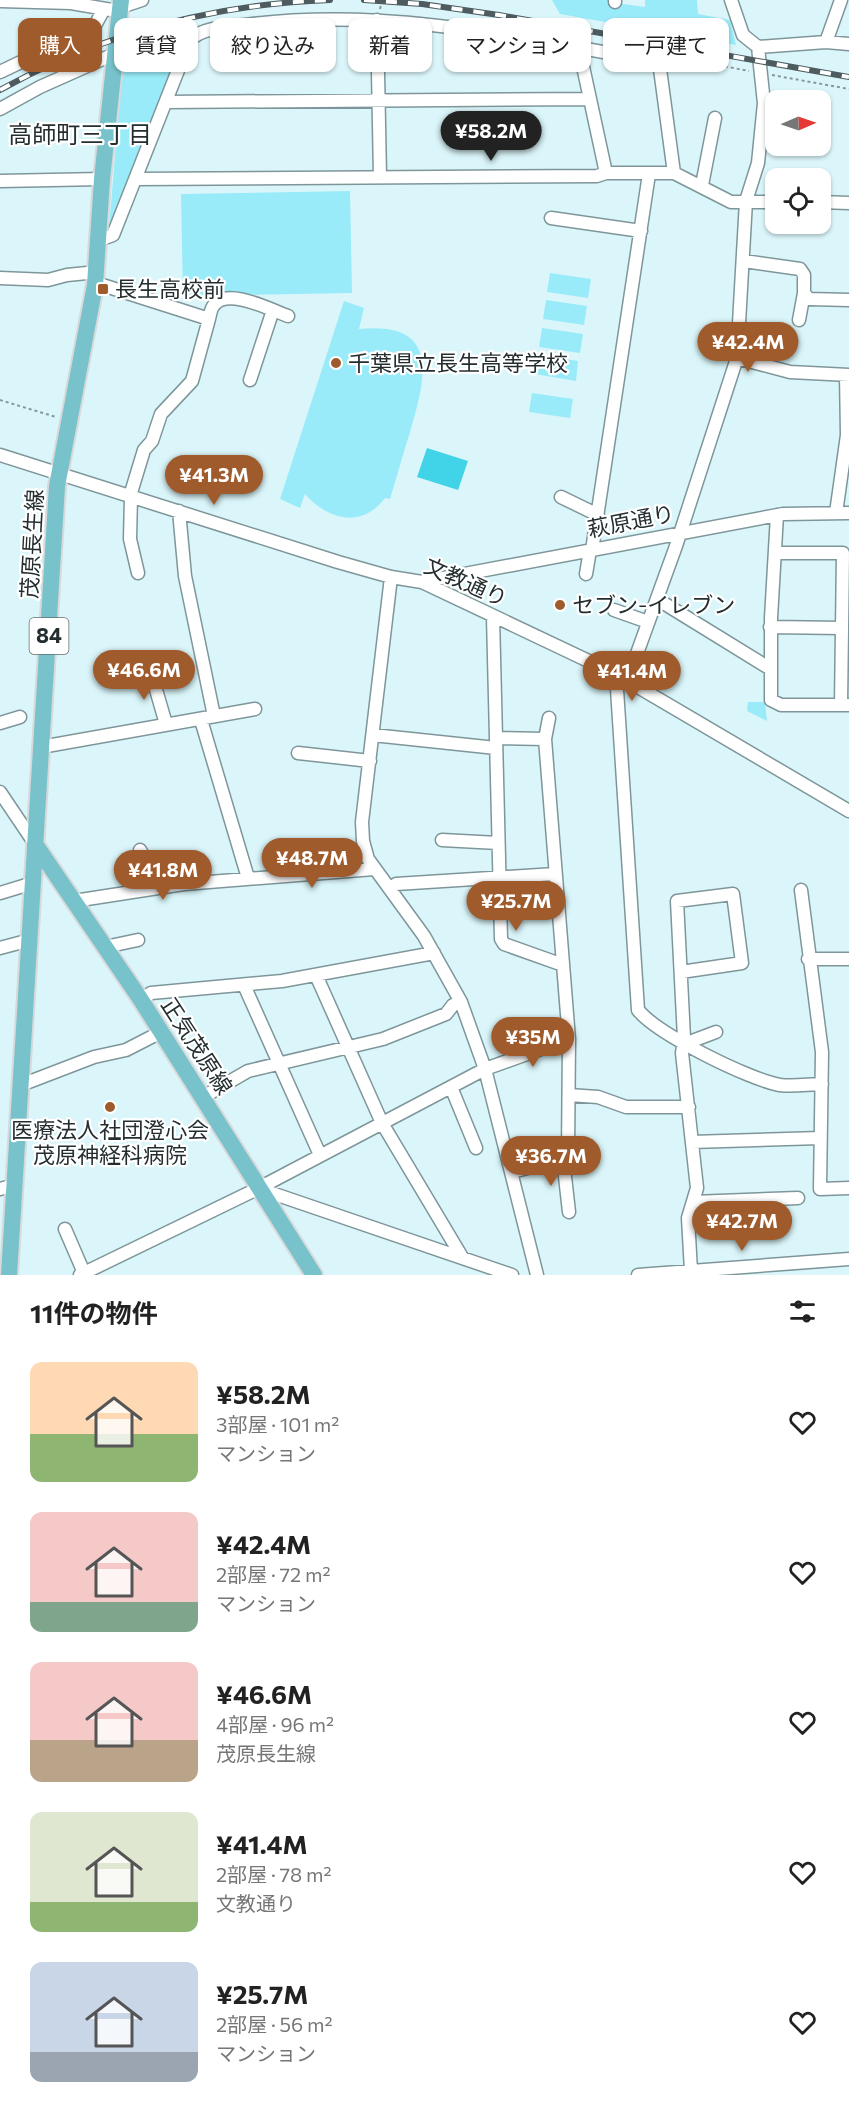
<!DOCTYPE html>
<html lang="ja">
<head>
<meta charset="utf-8">
<style>
	body { margin:0; font-family:Commissioner,"Noto Sans JP",sans-serif; background:#f6f6f6; color:#222; height:100vh; display:flex; flex-direction:column; font-size:22px; white-space:nowrap }
	* { box-sizing:border-box; margin:0 }
	p { font-size:20px; color:#767676 }
	.icon { flex:none; width:33px; height:33px; fill:none; stroke:currentColor; stroke-width:2; stroke-linecap:round; stroke-linejoin:round }
	.map { position:relative; height:1275px; overflow:hidden }
	.side { display:flex; flex-direction:column; background:#fff; flex:1 }
	.side>* { flex:none }
	.top-card { position:absolute; left:18px; top:18px; width:813px; height:54px; display:flex; gap:12px }
	.needle { width:39px; rotate:88deg }
	.buttons { position:absolute; left:765px; top:90px; display:grid; gap:12px }
	.buttons a { display:grid; place-items:center; width:66px; height:66px; border-radius:12px; background:#fff; box-shadow:0 2px 4px #0004; font-size:30px }
	.price { position:absolute; translate:-50% -51px; padding:0 14px; border-radius:21px; background:#9f5b2c; color:#fff; font-size:20px; line-height:39px; filter:drop-shadow(0 2px 3px #0008) }
	.price::after { content:''; position:absolute; left:50%; top:36px; width:18px; height:14px; margin-left:-9px; background:inherit; clip-path:polygon(0 0,100% 0,50% 100%) }
	.price.active { background:#222; color:#fff }
	ul { padding:0; list-style:none }
	li { display:flex; align-items:center; gap:18px; height:150px; padding:0 30px }
	li span { display:grid; place-items:center; flex:none; width:168px; height:120px; border-radius:12px; color:#555 }
	li>.icon { margin-inline-start:auto }
	span .icon { width:72px; height:72px; fill:#fffc; stroke-width:1 }
	li b { font-size:26px }
	h2 { display:flex; justify-content:space-between; align-items:center; height:72px; padding:0 30px; font-size:26px }
	.chip { padding:0 21px; border-radius:12px; background:#fff; box-shadow:0 2px 4px #0004; font-size:21px; line-height:54px }
	.chip.active { background:#9f5b2c; color:#fff }
	.map>svg:first-child { display:block }
	.green { fill:#99ebf9 }
	.water { fill:#41d3e8 }
	.lines { fill:none; stroke-linecap:round; stroke-linejoin:round }
	.minor-casing { stroke:#7e969a; stroke-width:15 }
	.major-casing { stroke:#d8d9da; stroke-width:20 }
	.path { stroke:#85989c; stroke-width:2; stroke-dasharray:3 3; stroke-linecap:butt }
	.minor { stroke:#fff; stroke-width:12 }
	.major { stroke:#77c2cb; stroke-width:16 }
	.rail-casing { stroke:#4e5c5f; stroke-width:6 }
	.rail { stroke:#fff; stroke-width:4; stroke-dasharray:11; stroke-linecap:butt }
	.poi-dot { fill:#9f5b2c; stroke:#fff; stroke-width:2 }
	.labels { text-anchor:middle; stroke-width:4.5; stroke-linejoin:round; paint-order:stroke }
	.shield { fill:#fff; stroke:#666d6e; stroke-width:1.5 }
	.shield-label { font-size:21px; font-weight:bold; fill:#242e30 }
	.poi-label { font-size:22px; fill:#242e30; stroke:#fff; text-anchor:start }
	.street-label { font-size:22px; fill:#242e30; stroke:#fff }
	.neighbourhood-label { font-size:24px; fill:#242e30; stroke:#fff }
</style>
</head>
<body>
<div class="map">
<svg width="849" height="1275" viewBox="0 0 849 1275">
	<rect width="100%" height="100%" fill="#dbf6fa"/>
	<!-- green -->
	<path class="green" d="M552 0H609V2L645 7V0H697L698 14 730 20 736 45 560 14Z
		M301 13H373L370 17 220 26 189 32 113 225 109 227 124 50 190 29 230 21Z
		M350 191 352 293 183 296 181 194Z
		M550 273 591 279 588 298 547 292Z
		M546 300 587 306 584 325 543 319Z
		M344 301 364 308 359 329C441 321 426 377 410 432 403 454 397 476 390 499L385 498C362 529 328 520 305 494L300 508 280 499Z
		M542 328 583 334 580 353 539 347Z
		M538 355 578 361 576 381 535 374Z
		M532 393 573 399 570 418 529 412Z
		M748 702H765L767 721 747 711Z"/>
	<!-- water -->
	<path class="water" d="M427 448 468 461 458 490 417 477Z"/>
	<g class="lines">
		<!-- minor casing -->
		<g class="minor-casing">
			<path id="minor" d="M615 0V2
				M731 0 743 35 758 47 826 42 849 44
				M0 1 71 3 112 10 142 0
				M377 20 380 177
				M826 42 841 0
				M579 48 606 173
				M0 72 94 27 104 9
				M166 102 589 99
				M0 109 40 87 114 54
				M136 179 597 176 606 173H674L731 202H776
				M0 181 102 179
				M702 185 715 118
				M820 202 849 203
				M551 218 641 231
				M99 240 113 235 190 40C203 27 227 27 245 25 383 7 521 37 656 62L660 69 674 173
				M744 261 800 269 804 275V293L809 299 849 300
				M0 278 48 280 67 275 97 272
				M96 283 209 319 192 381 161 414 152 441 144 450 130 496
				M209 319C210 315 211 308 214 305 227 287 271 310 288 316
				M799 320 804 293
				M737 358 790 372 849 375
				M250 380 273 310
				M0 455 338 562 391 577 422 582 616 674 849 811
				M131 497 130 539 138 573
				M561 497 598 515
				M179 511 185 576 214 716
				M836 513 847 435 846 375
				M777 515 771 618V700L781 705H849
				M592 550 649 174
				M775 553H843L841 705
				M586 574 590 550
				M391 577 362 822 363 841 368 859 424 936 461 1002 485 1069 537 1275
				M422 582 783 514 849 513
				M657 599 769 668
				M614 610 648 622
				M493 617 501 939 504 944 563 965
				M770 627 842 628
				M150 669 166 724
				M616 674 638 1010C657 1034 750 1080 780 1085 794 1087 809 1084 822 1084
				M627 681 676 546 737 358 746 201 758 163 764 103 758 47
				M201 720 248 878
				M0 723 20 717
				M373 735 496 748
				M496 738 545 739 569 1039 568 1153 563 1159 512 1172
				M545 739 549 718
				M41 747 255 709
				M298 753 370 761
				M0 792 35 844
				M442 840 498 843
				M140 850 160 886
				M390 889 396 884 555 874
				M801 890 822 1052 820 1189 849 1188
				M0 893 33 883
				M74 901 184 884 374 869
				M105 947 138 940
				M0 948 30 940
				M808 959H849
				M681 972 742 963 733 894 677 901 684 1038 682 1053 697 1188 688 1218 691 1271
				M316 975 382 1123 462 1257
				M244 985 320 1155
				M141 1000 151 993 282 981 434 953
				M684 1044 716 1032
				M21 1085 94 1057 126 1050 161 1032
				M451 1087 476 1148
				M569 1095 598 1097 626 1107H689
				M203 1097 248 1071 383 1039 446 1014 453 1005 461 1002
				M692 1142 820 1138
				M563 1159 569 1212
				M0 1189 15 1185
				M260 1189 512 1275
				M693 1202 798 1198
				M65 1229 84 1273
				M80 1275 259 1188 485 1069 569 1039
				M638 1275 849 1259"/>
		</g>
		<!-- major casing -->
		<g class="major-casing">
			<path id="major" d="M35 844 141 1000 314 1275
				M9 1275 57 486 95 285 102 179 121 0"/>
		</g>
		<!-- path -->
		<path class="path" d="M380 9 382 0
			M130 44 185 28
			M666 55 749 71
			M772 75 849 89
			M0 400 56 417"/>
		<!-- minor -->
		<use href="#minor" class="minor"/>
		<!-- major -->
		<use href="#major" class="major"/>
		<!-- rail casing -->
		<g class="rail-casing">
			<path id="rail" d="M364 0 422 4 499 15 849 77
				M0 90C102 34 214 4 330 0"/>
		</g>
		<!-- rail -->
		<use href="#rail" class="rail"/>
	</g>
	<!-- markers -->
	<g class="poi-dot">
		<rect x="97" y="283" width="12" height="12" rx="3"/>
		<circle cx="336" cy="363" r="6"/>
		<circle cx="560" cy="605" r="6"/>
		<circle cx="110" cy="1107" r="6"/>
	</g>
	<g class="labels">
		<!-- shield labels -->
		<rect class="shield" x="29.5" y="618" width="39" height="36" rx="4.5"/>
		<g class="shield-label">
			<text x="49" y="643">84</text>
		</g>
		<!-- poi labels -->
		<g class="poi-label">
			<text x="115" y="297">長生高校前</text>
			<text x="348" y="371">千葉県立長生高等学校</text>
			<text x="572" y="613">セブン-イレブン</text>
			<text x="110" y="1138" text-anchor="middle">医療法人社団澄心会<tspan x="110" dy="25">茂原神経科病院</tspan></text>
		</g>
		<!-- street labels -->
		<g class="street-label">
			<text transform="translate(631 521) rotate(-11)" y="8">萩原通り</text>
			<text transform="translate(32 544) rotate(-87)" y="8">茂原長生線</text>
			<text transform="translate(466 582) rotate(24)" y="8">文教通り</text>
			<text transform="translate(197 1046) rotate(57)" y="8">正気茂原線</text>
		</g>
		<!-- neighbourhood labels -->
		<g class="neighbourhood-label">
			<text x="80" y="143">高師町三丁目</text>
		</g>
	</g>
</svg>
<div class="buttons">
<a><svg class="needle" viewBox="-14 -14 28 28"><path d="M0-13l5 13h-10z" fill="#e53935"/><path d="M0 13l5-13h-10z" fill="#767676"/></svg></a>
<a><svg class="icon" aria-label="locate" viewBox="0 0 24 24"><circle cx="12" cy="12" r="6"/><path d="M12 2v4M12 18v4M2 12h4M18 12h4"/></svg></a>
</div>
<b class="price active" style="left:491px;top:162px">¥58.2M</b>
<b class="price" style="left:748px;top:373px">¥42.4M</b>
<b class="price" style="left:214px;top:506px">¥41.3M</b>
<b class="price" style="left:144px;top:701px">¥46.6M</b>
<b class="price" style="left:632px;top:702px">¥41.4M</b>
<b class="price" style="left:312px;top:889px">¥48.7M</b>
<b class="price" style="left:163px;top:901px">¥41.8M</b>
<b class="price" style="left:516px;top:932px">¥25.7M</b>
<b class="price" style="left:533px;top:1068px">¥35M</b>
<b class="price" style="left:551px;top:1187px">¥36.7M</b>
<b class="price" style="left:742px;top:1252px">¥42.7M</b>
<div class="top-card">
<a class="chip active">購入</a>
<a class="chip">賃貸</a>
<a class="chip">絞り込み</a>
<a class="chip">新着</a>
<a class="chip">マンション</a>
<a class="chip">一戸建て</a>
</div>
</div>
<section class="side">
<h2>11件の物件<svg class="icon" aria-label="filters" viewBox="0 0 24 24"><path d="M4 7h16M4 17h16"/><circle cx="9" cy="7" r="2"/><circle cx="15" cy="17" r="2"/></svg></h2>
<ul>
<li><span style="background:linear-gradient(#ffd9b3 60%,#8fb573 0)"><svg class="icon" aria-label="home" viewBox="0 0 24 24"><path d="M3 11l9-7 9 7M6 9v11h12V9"/></svg></span><div><b>¥58.2M</b><p>3部屋 · 101 m²</p><p>マンション</p></div><svg class="icon" aria-label="heart" viewBox="0 0 24 24"><path d="M12 20l-8-8c-3-5 5-10 8-4 3-6 11-1 8 4z"/></svg></li>
<li><span style="background:linear-gradient(#f6c9c9 75%,#7fa58c 0)"><svg class="icon" aria-label="home" viewBox="0 0 24 24"><path d="M3 11l9-7 9 7M6 9v11h12V9"/></svg></span><div><b>¥42.4M</b><p>2部屋 · 72 m²</p><p>マンション</p></div><svg class="icon" aria-label="heart" viewBox="0 0 24 24"><path d="M12 20l-8-8c-3-5 5-10 8-4 3-6 11-1 8 4z"/></svg></li>
<li><span style="background:linear-gradient(#f6c9c9 65%,#b9a48a 0)"><svg class="icon" aria-label="home" viewBox="0 0 24 24"><path d="M3 11l9-7 9 7M6 9v11h12V9"/></svg></span><div><b>¥46.6M</b><p>4部屋 · 96 m²</p><p>茂原長生線</p></div><svg class="icon" aria-label="heart" viewBox="0 0 24 24"><path d="M12 20l-8-8c-3-5 5-10 8-4 3-6 11-1 8 4z"/></svg></li>
<li><span style="background:linear-gradient(#dfe7d0 75%,#8fb573 0)"><svg class="icon" aria-label="home" viewBox="0 0 24 24"><path d="M3 11l9-7 9 7M6 9v11h12V9"/></svg></span><div><b>¥41.4M</b><p>2部屋 · 78 m²</p><p>文教通り</p></div><svg class="icon" aria-label="heart" viewBox="0 0 24 24"><path d="M12 20l-8-8c-3-5 5-10 8-4 3-6 11-1 8 4z"/></svg></li>
<li><span style="background:linear-gradient(#c9d6e8 75%,#9aa5b1 0)"><svg class="icon" aria-label="home" viewBox="0 0 24 24"><path d="M3 11l9-7 9 7M6 9v11h12V9"/></svg></span><div><b>¥25.7M</b><p>2部屋 · 56 m²</p><p>マンション</p></div><svg class="icon" aria-label="heart" viewBox="0 0 24 24"><path d="M12 20l-8-8c-3-5 5-10 8-4 3-6 11-1 8 4z"/></svg></li>
</ul>
</section>
</body>
</html>
